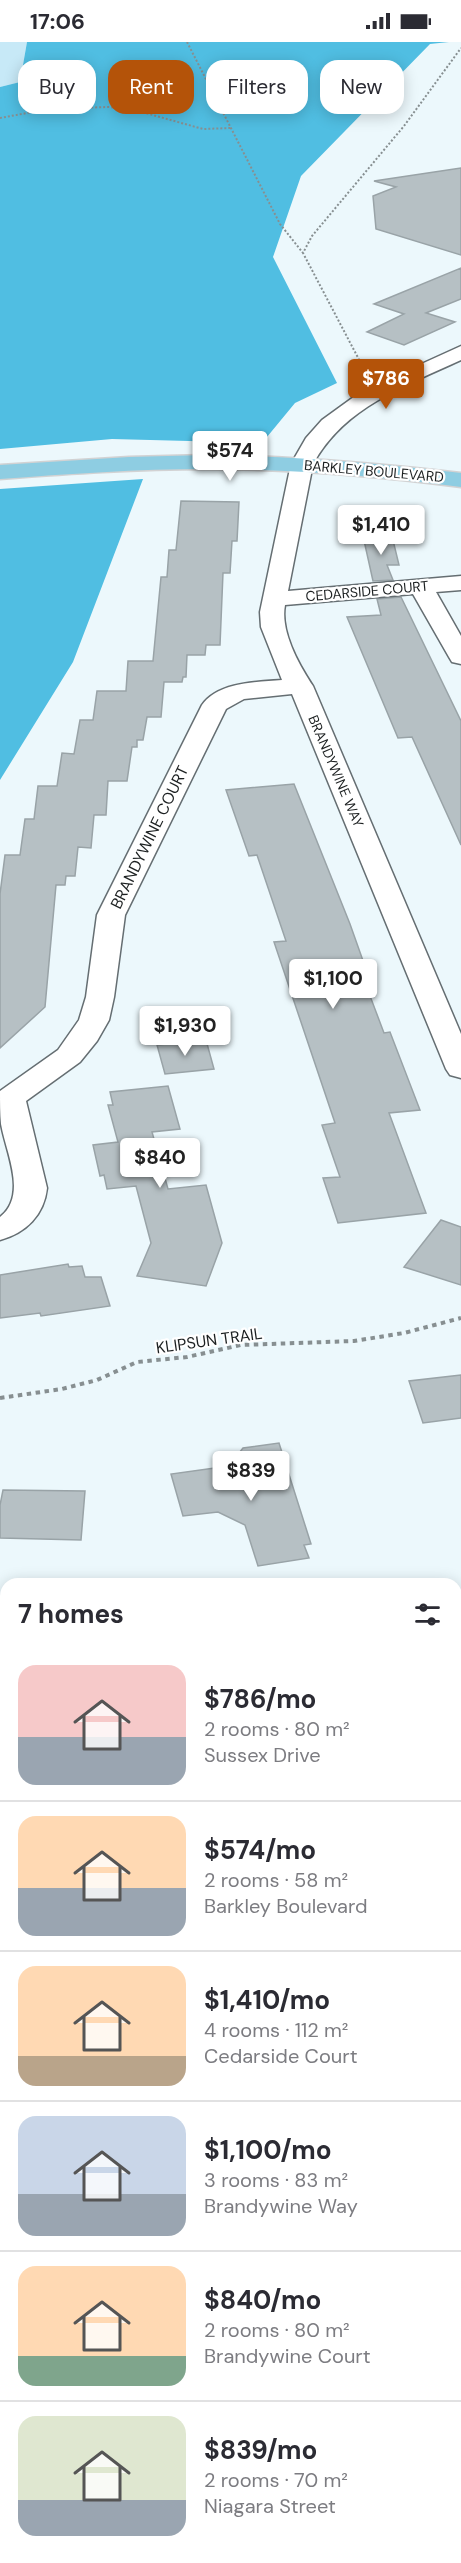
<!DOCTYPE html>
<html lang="en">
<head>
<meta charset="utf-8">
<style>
	body { margin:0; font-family:"DM Sans",sans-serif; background:#f2f2f3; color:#2b2b33; height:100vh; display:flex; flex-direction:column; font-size:22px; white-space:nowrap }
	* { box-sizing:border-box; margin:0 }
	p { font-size:20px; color:#7c7c81 }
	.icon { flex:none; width:33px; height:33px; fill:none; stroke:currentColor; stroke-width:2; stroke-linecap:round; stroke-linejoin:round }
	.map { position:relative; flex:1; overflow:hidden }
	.side { position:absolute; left:0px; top:1536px; width:462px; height:986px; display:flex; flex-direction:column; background:#fff; border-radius:18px 18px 0 0; box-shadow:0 3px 15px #0003 }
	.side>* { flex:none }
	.top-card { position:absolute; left:18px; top:18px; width:426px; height:54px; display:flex; gap:12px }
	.price { position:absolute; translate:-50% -51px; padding:0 14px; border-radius:6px; background:#fff; color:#222; font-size:20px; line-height:39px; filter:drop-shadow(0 2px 3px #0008) }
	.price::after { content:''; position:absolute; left:50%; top:36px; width:18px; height:14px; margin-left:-9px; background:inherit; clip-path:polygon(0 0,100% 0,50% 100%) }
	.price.current { background:#b45309; color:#fff }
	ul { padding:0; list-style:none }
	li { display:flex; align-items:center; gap:18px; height:150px; padding:0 18px }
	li+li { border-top:2px solid #e1e1e2 }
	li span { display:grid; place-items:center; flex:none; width:168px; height:120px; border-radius:18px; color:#555 }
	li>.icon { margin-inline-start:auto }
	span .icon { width:72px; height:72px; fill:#fffc; stroke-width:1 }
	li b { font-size:26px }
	h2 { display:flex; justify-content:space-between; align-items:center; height:72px; padding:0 18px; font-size:26px }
	.chip { padding:0 21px; border-radius:18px; background:#fff; box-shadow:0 3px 15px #0003; font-size:21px; line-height:54px }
	.chip.current { background:#b45309; color:#fff }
	.status { display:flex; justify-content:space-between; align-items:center; height:42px; padding:0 30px; background:#fff; direction:ltr }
	.status svg { height:16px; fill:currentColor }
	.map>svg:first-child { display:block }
	.green { fill:#c7e9f7 }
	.forest { fill:#50bee2 }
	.building { fill:#b6c0c4; stroke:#99a3a7; stroke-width:1.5 }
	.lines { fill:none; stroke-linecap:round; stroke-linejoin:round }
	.minor-casing { stroke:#656e72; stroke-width:3 }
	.major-casing { stroke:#d2d2d3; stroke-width:3 }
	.path-far1 { stroke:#878f91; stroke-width:2; stroke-dasharray:2 2; stroke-linecap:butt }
	.path { stroke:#878f91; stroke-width:4; stroke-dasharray:4.5 4.5; stroke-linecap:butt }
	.minor { fill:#fff; fill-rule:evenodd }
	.major { fill:#8ecde2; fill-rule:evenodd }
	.labels { text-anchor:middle; stroke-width:4.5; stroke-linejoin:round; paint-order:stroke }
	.far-street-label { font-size:14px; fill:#1c2021; stroke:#fff }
	.street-label { font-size:16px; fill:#1c2021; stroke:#fff }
</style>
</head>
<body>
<div class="status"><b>17:06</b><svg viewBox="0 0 49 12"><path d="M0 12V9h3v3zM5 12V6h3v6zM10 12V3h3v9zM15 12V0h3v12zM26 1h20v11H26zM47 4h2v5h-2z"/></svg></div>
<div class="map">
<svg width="461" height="2521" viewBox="0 0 461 2521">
	<rect width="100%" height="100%" fill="#ecf8fc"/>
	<!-- green -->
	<path class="green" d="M0 0H27L20 40 0 45Z"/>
	<!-- forest -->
	<path class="forest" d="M27 0H449L430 2 301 134 273 215 337 341 295 361 262 401 112 397 0 407V45L20 40Z
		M143 437 73 620 0 738V447Z"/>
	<!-- building -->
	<path class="building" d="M461 126V213L376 187 373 154 396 145 374 139Z
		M461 226V257L426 271 455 280 404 303 367 290 404 272 374 262Z
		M181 459 239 460 237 499H232L230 531H223L220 603H206L205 613H187L186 635H183L182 640H164L161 675H147L143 698H137V705H132L127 739H108L106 773H94L91 806 78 805 75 834H66L65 843H56L45 965 0 1006V852L5 813H20L25 777H34L38 744H57L62 711 74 712 80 678H93L97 649H126L128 619H153L161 535H167L169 508H176Z
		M363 494H392L399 523H387L393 538 373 539Z
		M401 555 461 679V803L412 695 398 696 347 575 381 573 377 557Z
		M294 742 350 882 367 930H361L384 991 390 990 420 1068 389 1071 426 1171 338 1181 323 1136 340 1135 322 1083 335 1081 274 900 286 899 257 813 249 814 226 748Z
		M206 998 214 1027 165 1032 157 1003Z
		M168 1044 180 1087 152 1090 168 1147 206 1143 222 1201 206 1244 137 1234 151 1201 136 1144 107 1147 104 1133 100 1134 93 1103 118 1100 108 1063H113L110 1050Z
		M441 1178 461 1185V1243L404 1225Z
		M68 1222 69 1225 82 1224 85 1235H101L110 1264 41 1274 40 1271 0 1276V1233Z
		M461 1333V1376L423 1381 409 1339Z
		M279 1401 311 1502 304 1503 309 1516 258 1524 245 1483 218 1470 183 1474 171 1432 229 1424 243 1406Z
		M3 1448 85 1449 81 1498 0 1496V1463Z"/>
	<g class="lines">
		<!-- minor casing -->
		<g class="minor-casing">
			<path id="minor" d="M461 304V318C405 344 344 365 313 422L288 549 461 534V548L436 550 461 594V622L452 620 449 615 413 552 285 563C280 589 299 623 313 644L461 992V1036L450 1033 446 1027 292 652 244 657 226 667 125 873 114 955 109 978 97 999 80 1020 26 1059 47 1146C44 1173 26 1191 0 1198V1175C28 1153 6 1111 1 1082 0 1072 0 1060 0 1049L58 1008 79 978 86 955 97 873 202 663C218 640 257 640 282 638L261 585 260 570 291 422 306 396 322 378 362 349Z
				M0 1649 6 1651V1688L0 1686Z
				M456 2493 461 2495V2521H431L429 2516H456Z"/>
		</g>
		<!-- major casing -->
		<g class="major-casing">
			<path id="major" d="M206 413C291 414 376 421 461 431V445C376 434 291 427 206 427 137 427 68 432 0 437V423L129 415Z"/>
		</g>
		<!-- path-far1 -->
		<path class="path-far1" d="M187 0 280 182 303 211
			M0 76 49 67 108 65 131 67 203 87 231 86
			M365 329 303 211 312 194 404 84 461 6"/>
		<!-- path -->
		<path class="path" d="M0 1356 62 1347 97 1338 137 1320 187 1315 241 1303 354 1299 404 1291 461 1276"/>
		<!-- minor -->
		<use href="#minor" class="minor"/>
		<!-- major -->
		<use href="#major" class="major"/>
	</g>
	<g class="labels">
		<!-- far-street labels -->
		<g class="far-street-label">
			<text transform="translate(374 429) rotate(5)" y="5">BARKLEY BOULEVARD</text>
			<text transform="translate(367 549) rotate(-5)" y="5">CEDARSIDE COURT</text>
			<text transform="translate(336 729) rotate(67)" y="5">BRANDYWINE WAY</text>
		</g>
		<!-- street labels -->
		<g class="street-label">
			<text transform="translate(149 795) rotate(-64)" y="6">BRANDYWINE COURT</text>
			<text transform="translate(209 1298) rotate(-8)" y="6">KLIPSUN TRAIL</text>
		</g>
	</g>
</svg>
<b class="price current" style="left:386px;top:368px">$786</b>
<b class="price" style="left:230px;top:440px">$574</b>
<b class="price" style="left:381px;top:514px">$1,410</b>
<b class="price" style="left:333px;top:968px">$1,100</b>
<b class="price" style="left:185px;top:1015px">$1,930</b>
<b class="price" style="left:160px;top:1147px">$840</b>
<b class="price" style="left:251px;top:1460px">$839</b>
<div class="top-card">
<a class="chip">Buy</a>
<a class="chip current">Rent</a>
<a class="chip">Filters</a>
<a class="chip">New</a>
</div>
<section class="side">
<h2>7 homes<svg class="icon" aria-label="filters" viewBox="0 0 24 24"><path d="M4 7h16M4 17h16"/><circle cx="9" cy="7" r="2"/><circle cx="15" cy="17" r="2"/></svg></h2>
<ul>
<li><span style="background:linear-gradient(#f6c9c9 60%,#9aa5b1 0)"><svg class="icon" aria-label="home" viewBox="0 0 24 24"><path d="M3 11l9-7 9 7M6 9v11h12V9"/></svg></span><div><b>$786/mo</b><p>2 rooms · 80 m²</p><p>Sussex Drive</p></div></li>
<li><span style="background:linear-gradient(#ffd9b3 60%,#9aa5b1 0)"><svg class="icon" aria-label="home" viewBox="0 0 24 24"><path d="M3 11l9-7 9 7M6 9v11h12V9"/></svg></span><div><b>$574/mo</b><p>2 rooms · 58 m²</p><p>Barkley Boulevard</p></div></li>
<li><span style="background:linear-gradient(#ffd9b3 75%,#b9a48a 0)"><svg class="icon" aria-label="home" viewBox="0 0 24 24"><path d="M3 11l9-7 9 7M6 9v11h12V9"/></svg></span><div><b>$1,410/mo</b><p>4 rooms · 112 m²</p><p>Cedarside Court</p></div></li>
<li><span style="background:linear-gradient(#c9d6e8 65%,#9aa5b1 0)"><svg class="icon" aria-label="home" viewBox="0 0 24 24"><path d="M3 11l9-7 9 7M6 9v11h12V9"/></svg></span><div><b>$1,100/mo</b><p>3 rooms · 83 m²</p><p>Brandywine Way</p></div></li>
<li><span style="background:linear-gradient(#ffd9b3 75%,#7fa58c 0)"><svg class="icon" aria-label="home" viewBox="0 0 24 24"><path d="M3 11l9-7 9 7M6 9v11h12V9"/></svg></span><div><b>$840/mo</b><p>2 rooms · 80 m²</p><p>Brandywine Court</p></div></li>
<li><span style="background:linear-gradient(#dfe7d0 70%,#9aa5b1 0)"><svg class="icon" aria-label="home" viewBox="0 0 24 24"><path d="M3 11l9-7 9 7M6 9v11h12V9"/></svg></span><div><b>$839/mo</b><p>2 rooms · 70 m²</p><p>Niagara Street</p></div></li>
</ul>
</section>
</div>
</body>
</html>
